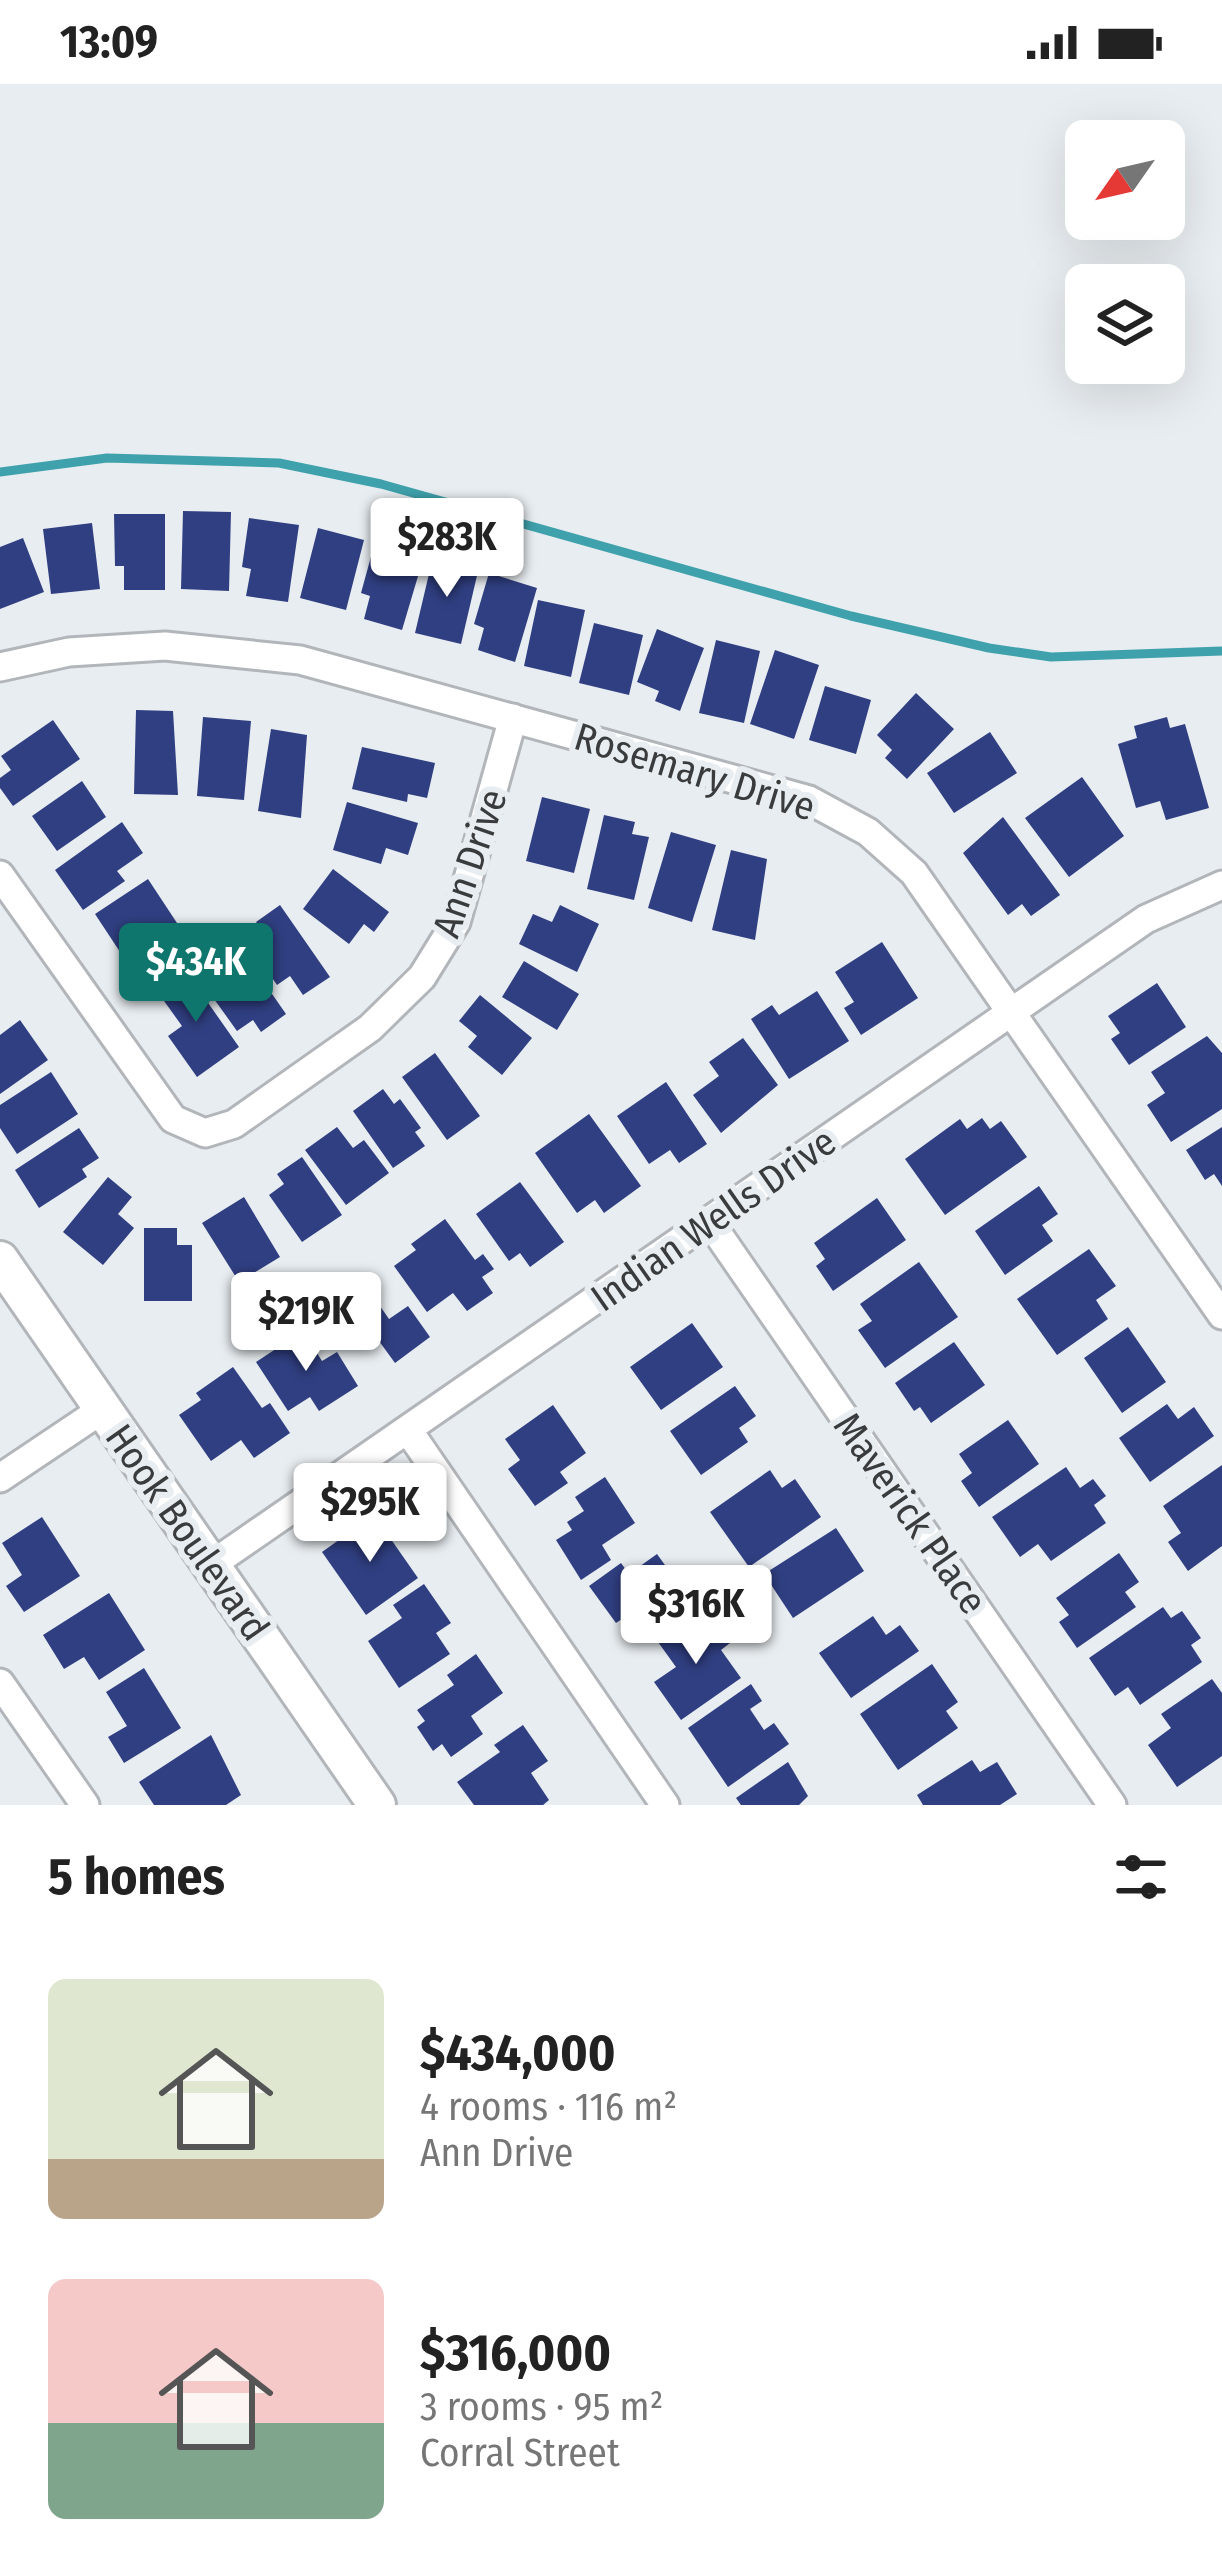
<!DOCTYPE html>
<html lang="en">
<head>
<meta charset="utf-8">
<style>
	body { margin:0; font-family:"Fira Sans Condensed",sans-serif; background:#f6f6f6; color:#222; height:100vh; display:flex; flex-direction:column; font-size:45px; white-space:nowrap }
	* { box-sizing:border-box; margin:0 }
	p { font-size:39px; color:#767676 }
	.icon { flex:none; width:66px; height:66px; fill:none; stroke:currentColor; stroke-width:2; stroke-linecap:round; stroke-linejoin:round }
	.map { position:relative; height:1721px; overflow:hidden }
	.panel { display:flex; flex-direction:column; background:#fff; flex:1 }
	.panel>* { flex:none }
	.needle { width:78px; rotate:236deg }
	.tools { position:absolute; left:1065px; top:36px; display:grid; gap:24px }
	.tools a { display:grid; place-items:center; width:120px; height:120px; border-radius:18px; background:#fff; box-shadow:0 12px 48px #0002; font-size:60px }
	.price { position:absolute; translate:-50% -102px; padding:0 27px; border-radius:12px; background:#fff; color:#222; font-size:39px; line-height:78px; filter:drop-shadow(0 3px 6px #0008) }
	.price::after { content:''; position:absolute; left:50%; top:72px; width:36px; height:27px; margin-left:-18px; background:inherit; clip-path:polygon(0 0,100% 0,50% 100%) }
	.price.current { background:#0f766e; color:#fff }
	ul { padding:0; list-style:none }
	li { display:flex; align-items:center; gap:36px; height:300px; padding:0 48px }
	li span { display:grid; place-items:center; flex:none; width:336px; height:240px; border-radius:18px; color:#555 }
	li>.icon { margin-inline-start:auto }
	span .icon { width:144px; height:144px; fill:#fffc; stroke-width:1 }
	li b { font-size:51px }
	h2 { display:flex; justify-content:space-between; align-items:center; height:144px; padding:0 48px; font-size:51px }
	.status { display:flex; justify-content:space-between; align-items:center; height:84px; padding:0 60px; background:#fff; direction:ltr }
	.status svg { height:33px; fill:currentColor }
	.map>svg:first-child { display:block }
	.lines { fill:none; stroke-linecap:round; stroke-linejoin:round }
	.stream { stroke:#3fa1ab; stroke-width:9 }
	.building { fill:#303f82 }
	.street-casing { stroke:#b2b6ba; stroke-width:33 }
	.secondary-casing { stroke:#b2b6ba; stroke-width:42 }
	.street { stroke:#fff; stroke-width:27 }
	.secondary { stroke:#fff; stroke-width:36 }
	.labels { text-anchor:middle; stroke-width:12; stroke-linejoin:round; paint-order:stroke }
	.street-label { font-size:39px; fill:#393b3c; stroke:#e8edf1 }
</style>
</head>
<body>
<div class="status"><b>13:09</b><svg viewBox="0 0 49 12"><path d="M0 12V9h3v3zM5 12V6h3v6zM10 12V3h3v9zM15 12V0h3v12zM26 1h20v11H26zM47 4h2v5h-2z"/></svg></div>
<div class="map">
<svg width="1222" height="1721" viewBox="0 0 1222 1721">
	<rect width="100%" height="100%" fill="#e8edf1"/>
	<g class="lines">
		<!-- stream -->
		<path class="stream" d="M0 388 107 374 279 379 381 400 851 532 989 564 1051 573 1222 567"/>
	</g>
	<!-- building -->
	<path class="building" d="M183 427 231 428 229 507 181 505Z
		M114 430H165V506H124V482H115Z
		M249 434 299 441 288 518 246 512 251 485 242 483Z
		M92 439 100 505 51 510 43 445Z
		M318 444 364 456 346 526 300 514Z
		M23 454 44 508 0 525V463Z
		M375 458 424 472 402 546 364 535 370 512 361 509Z
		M433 473 479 483 461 560 415 549Z
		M489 489 537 504 515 578 478 566 484 544 474 540Z
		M538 516 585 526 571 593 524 582Z
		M594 539 643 551 629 611 579 599Z
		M657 545 704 564 680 627 655 617 659 607 637 598Z
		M716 556 760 567 744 639 699 629Z
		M775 566 819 581 794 655 750 640Z
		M825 602 871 616 856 670 809 656Z
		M916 609 954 645 907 695 885 674 892 666 877 651Z
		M136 626 173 627 178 711 134 710Z
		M203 633 251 637 244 716 197 712Z
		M1167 633 1170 644 1185 640 1209 724 1166 736 1160 717 1136 724 1118 660 1137 654 1134 642Z
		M53 636 80 675 13 722 0 704V694L11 686 1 672Z
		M271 645 307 651 301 734 258 727Z
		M990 648 1017 689 954 729 927 689Z
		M362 663 435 679 427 714 408 710 407 718 352 705Z
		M1082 693 1124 752 1069 793 1025 734Z
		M82 697 106 733 57 767 32 732Z
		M542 713 590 725 574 789 526 777Z
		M347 718 418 739 408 771 386 764 381 780 333 766Z
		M604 731 635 738 632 750 649 753 634 816 587 805Z
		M1003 733 1060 811 1031 832 1022 820 1008 831 963 769Z
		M122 738 143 769 117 787 125 797 83 826 55 786Z
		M671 748 716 761 692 838 648 824Z
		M731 766 767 775 755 856 712 846Z
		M333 785 389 828 374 848 364 840 349 860 303 825Z
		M148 795 177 839 124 874 95 830Z
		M280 821 330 893 303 911 290 892 277 901 255 869 270 858 256 838Z
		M560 821 599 840 577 888 519 860 533 830 552 838Z
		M882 858 918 914 861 951 844 924 854 918 835 888Z
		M245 871 286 930 261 948 253 936 237 947 204 901Z
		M524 877 579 910 557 946 502 913Z
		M175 889 182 898 190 893 239 963 197 993 168 952 182 942 154 903Z
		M1157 899 1186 943 1129 981 1111 955 1120 949 1108 932Z
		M817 907 849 957 789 995 751 935 772 921 779 931Z
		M480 911 532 954 502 991 468 963 477 952 459 937Z
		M20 936 48 976 0 1010V951Z
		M1207 952 1222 969V1025L1171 1058 1147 1021 1165 1009 1151 988Z
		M743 954 778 1001 721 1049 693 1011 719 992 709 978Z
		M435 969 480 1032 447 1056 402 993Z
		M51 988 78 1030 17 1070 0 1044V1021Z
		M666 998 707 1060 679 1079 670 1066 649 1080 617 1032Z
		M383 1005 394 1020 400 1015 421 1044 415 1048 425 1062 393 1084 353 1027Z
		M589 1030 641 1102 604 1129 595 1116 577 1129 535 1069Z
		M982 1034 990 1045 1001 1037 1027 1073 945 1131 905 1075 960 1035 967 1045Z
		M337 1043 353 1064 364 1056 389 1089 346 1121 305 1066Z
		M1222 1043V1102L1214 1090 1205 1096 1186 1066Z
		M79 1044 99 1074 82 1085 87 1093 39 1124 15 1086Z
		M302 1073 342 1131 302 1158 269 1111 284 1100 277 1090Z
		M108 1093 132 1113 118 1130 134 1144 103 1181 63 1148Z
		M520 1098 564 1158 530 1183 520 1169 509 1177 476 1130Z
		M1039 1102 1058 1130 1042 1141 1053 1157 1005 1191 975 1147Z
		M244 1113 280 1173 239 1198 202 1139Z
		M877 1114 906 1156 833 1207 816 1182 825 1175 814 1159Z
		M445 1135 475 1176 483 1170 494 1185 482 1193 493 1209 467 1227 453 1209 427 1228 394 1182 416 1166 411 1160Z
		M144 1144H177V1161H192V1217H144Z
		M1089 1165 1116 1202 1096 1216 1108 1235 1057 1271 1017 1215Z
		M919 1178 958 1233 885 1284 858 1246 872 1237 860 1220Z
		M364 1199 389 1235 408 1222 430 1253 395 1279 379 1257 369 1265 360 1252 352 1258 327 1225Z
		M692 1239 723 1283 661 1326 630 1283Z
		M1128 1243 1166 1298 1122 1329 1084 1274Z
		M303 1247 322 1277 337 1268 358 1302 319 1327 310 1313 288 1327 256 1278Z
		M954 1258 985 1301 931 1339 920 1323 914 1327 895 1299Z
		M233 1283 262 1324 270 1319 290 1349 254 1374 241 1356 211 1377 179 1331 201 1316 196 1309Z
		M735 1302 756 1332 739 1344 748 1358 701 1391 670 1347Z
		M1167 1320 1178 1335 1194 1323 1214 1352 1150 1398 1119 1354Z
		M553 1321 586 1369 560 1388 568 1399 535 1422 508 1385 520 1376 505 1355Z
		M1008 1336 1039 1380 979 1423 961 1397 972 1389 959 1370Z
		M1222 1381V1462L1188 1487 1168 1458 1181 1449 1163 1422Z
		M1066 1383 1080 1404 1093 1395 1106 1412 1094 1421 1106 1439 1051 1477 1038 1460 1020 1473 992 1433Z
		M770 1386 782 1404 795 1395 821 1433 749 1483 710 1428Z
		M605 1393 635 1439 602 1461 611 1476 581 1496 556 1456 572 1446 567 1438 584 1427 575 1413Z
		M374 1431 418 1494 366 1531 322 1468Z
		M42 1433 80 1492 24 1528 6 1502 22 1491 2 1459Z
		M836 1444 864 1487 793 1534 764 1490Z
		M1119 1469 1139 1498 1125 1508 1136 1523 1077 1564 1059 1538 1069 1531 1056 1514Z
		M657 1470 691 1517 642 1551 628 1531 616 1539 589 1502 621 1479 629 1490Z
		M424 1500 451 1539 436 1549 450 1570 399 1604 368 1557 402 1534 393 1521Z
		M109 1509 145 1566 99 1596 84 1573 64 1585 43 1551Z
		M1163 1523 1171 1534 1182 1527 1201 1554 1191 1561 1202 1578 1140 1621 1128 1603 1115 1612 1089 1574Z
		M873 1532 886 1551 900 1541 919 1567 851 1614 819 1569Z
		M693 1534 702 1547 715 1537 730 1559 721 1566 741 1594 681 1636 654 1598 676 1583 658 1558Z
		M476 1570 503 1609 471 1632 483 1650 451 1673 442 1660 433 1667 417 1643 425 1637 417 1626 454 1601 447 1591Z
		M932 1580 958 1618 946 1627 958 1644 898 1686 860 1630Z
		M144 1584 181 1644 124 1679 108 1653 127 1642 106 1608Z
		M1212 1595 1222 1609V1672L1177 1703 1148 1661 1171 1644 1161 1630Z
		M751 1600 762 1617 750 1625 764 1646 774 1639 789 1660 728 1703 688 1644Z
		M523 1641 548 1677 531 1689 549 1716 543 1721H474L457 1698 500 1668 494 1661Z
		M211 1651 241 1711 226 1721H154L139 1698Z
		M972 1676 980 1688 997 1678 1017 1710 1000 1721H923L917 1711Z
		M788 1678 808 1712 799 1721H741L736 1714Z"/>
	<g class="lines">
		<!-- street casing -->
		<g class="street-casing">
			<path id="street" d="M0 583 69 568 165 562 300 576 809 716 868 748 914 789 1222 1231
				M0 791 173 1035 205 1049 234 1040 370 944 422 893 456 838 513 634
				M709 1137 1112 1721
				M408 1346 665 1721
				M0 1394 103 1325
				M211 1481 1146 835 1222 801
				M0 1599 85 1721"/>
		</g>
		<!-- secondary casing -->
		<g class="secondary-casing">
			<path id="secondary" d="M0 1176 377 1721"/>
		</g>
		<!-- street -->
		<use href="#street" class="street"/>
		<!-- secondary -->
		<use href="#secondary" class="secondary"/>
	</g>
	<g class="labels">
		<!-- street labels -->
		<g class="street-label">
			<text transform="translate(695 687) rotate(17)" y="14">Rosemary Drive</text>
			<text transform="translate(469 779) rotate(-71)" y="14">Ann Drive</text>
			<text transform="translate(713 1135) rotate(-35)" y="14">Indian Wells Drive</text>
			<text transform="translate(911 1429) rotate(55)" y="14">Maverick Place</text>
			<text transform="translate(188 1448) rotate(55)" y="14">Hook Boulevard</text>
		</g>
	</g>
</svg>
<div class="tools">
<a><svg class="needle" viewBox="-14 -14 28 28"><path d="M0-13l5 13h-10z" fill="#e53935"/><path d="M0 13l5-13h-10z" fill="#767676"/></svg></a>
<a><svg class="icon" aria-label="layers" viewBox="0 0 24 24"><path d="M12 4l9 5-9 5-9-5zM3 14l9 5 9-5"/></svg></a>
</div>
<b class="price" style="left:447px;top:516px">$283K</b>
<b class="price current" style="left:196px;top:941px">$434K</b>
<b class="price" style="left:306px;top:1290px">$219K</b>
<b class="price" style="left:370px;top:1481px">$295K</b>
<b class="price" style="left:696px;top:1583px">$316K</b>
</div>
<section class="panel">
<h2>5 homes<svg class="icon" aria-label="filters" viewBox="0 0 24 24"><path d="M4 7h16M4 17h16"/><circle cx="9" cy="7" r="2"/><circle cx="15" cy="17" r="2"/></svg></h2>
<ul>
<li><span style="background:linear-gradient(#dfe7d0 75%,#b9a48a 0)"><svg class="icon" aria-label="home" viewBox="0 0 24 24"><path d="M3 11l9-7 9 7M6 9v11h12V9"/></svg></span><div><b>$434,000</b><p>4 rooms · 116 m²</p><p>Ann Drive</p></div></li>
<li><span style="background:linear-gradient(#f6c9c9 60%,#7fa58c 0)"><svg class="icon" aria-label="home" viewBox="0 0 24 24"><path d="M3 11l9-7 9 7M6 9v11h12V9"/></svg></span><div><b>$316,000</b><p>3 rooms · 95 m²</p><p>Corral Street</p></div></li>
</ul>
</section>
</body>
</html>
